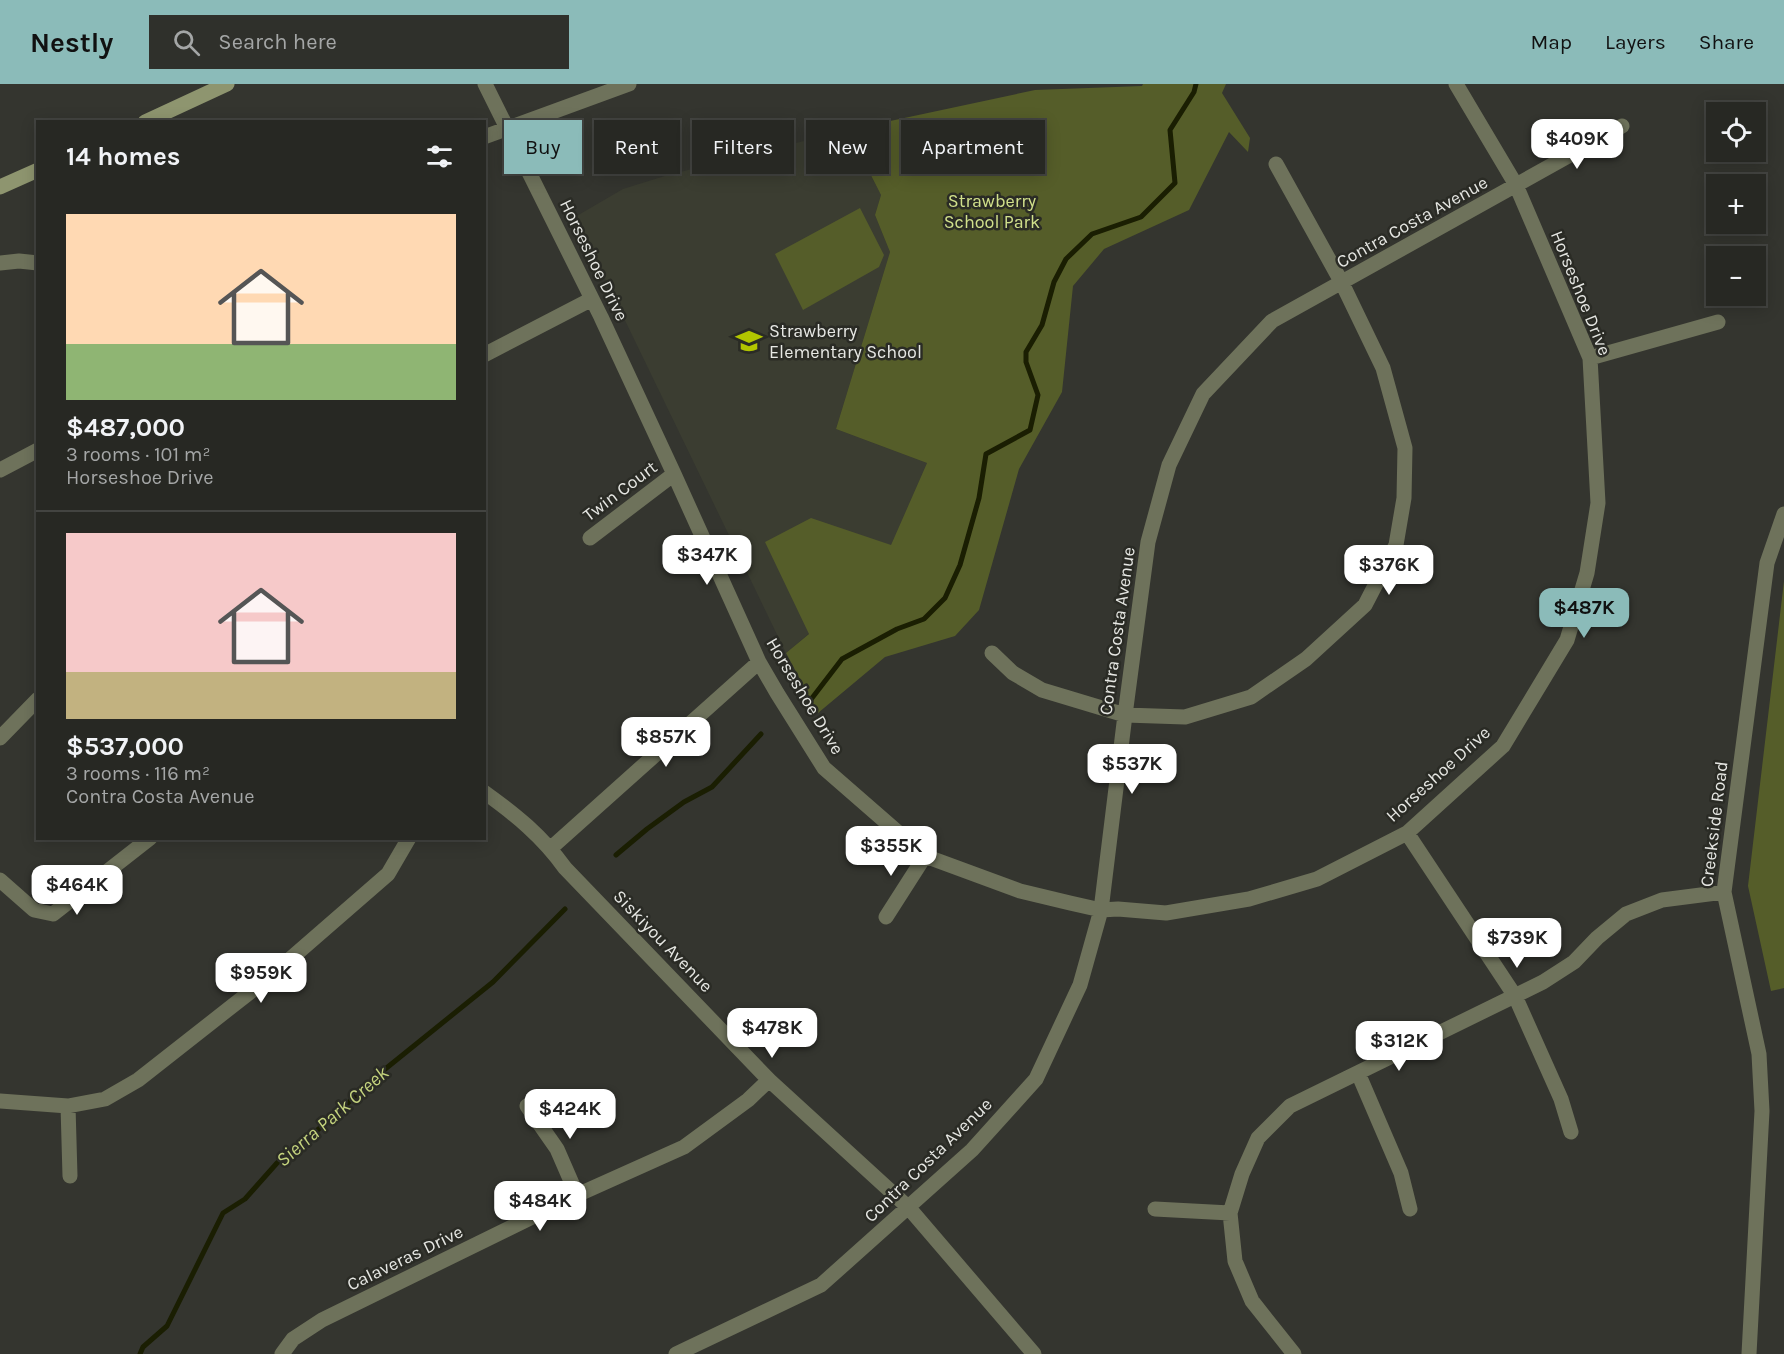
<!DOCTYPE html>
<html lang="en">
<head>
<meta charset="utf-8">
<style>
	body { margin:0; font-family:Karla,sans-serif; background:#2f302b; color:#f1f3f6; height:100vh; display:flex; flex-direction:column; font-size:22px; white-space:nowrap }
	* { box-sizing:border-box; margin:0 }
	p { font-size:20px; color:#a4a6a6 }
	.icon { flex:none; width:33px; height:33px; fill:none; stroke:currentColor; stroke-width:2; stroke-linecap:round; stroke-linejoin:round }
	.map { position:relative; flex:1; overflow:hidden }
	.sheet { position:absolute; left:36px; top:36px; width:450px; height:720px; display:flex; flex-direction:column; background:#272823; border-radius:0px; box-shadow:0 3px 15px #0003,0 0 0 2px #434441 }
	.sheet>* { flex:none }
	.banner { position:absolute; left:504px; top:36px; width:570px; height:54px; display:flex; gap:12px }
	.controls { position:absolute; left:1706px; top:18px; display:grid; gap:12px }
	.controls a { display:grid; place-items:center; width:60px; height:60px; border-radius:0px; background:#272823; box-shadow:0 3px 15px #0003,0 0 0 2px #434441; font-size:30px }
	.price { position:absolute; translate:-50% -51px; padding:0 14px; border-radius:12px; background:#fff; color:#222; font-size:20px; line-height:39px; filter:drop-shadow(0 2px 3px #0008) }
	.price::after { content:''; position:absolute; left:50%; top:36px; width:18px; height:14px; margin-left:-9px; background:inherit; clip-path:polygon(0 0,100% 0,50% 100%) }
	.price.on { background:#8bbbb9; color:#111 }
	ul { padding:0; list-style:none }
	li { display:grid; align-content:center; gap:12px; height:318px; padding:0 30px }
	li+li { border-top:2px solid #434441 }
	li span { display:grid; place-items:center; height:186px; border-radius:0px; color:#555 }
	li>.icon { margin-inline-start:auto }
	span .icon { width:108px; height:108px; fill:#fffc; stroke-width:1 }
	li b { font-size:26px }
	h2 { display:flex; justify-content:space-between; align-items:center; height:72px; padding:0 30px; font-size:26px }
	.tag { padding:0 21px; border-radius:0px; background:#272823; box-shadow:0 3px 15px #0003,0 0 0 2px #434441; font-size:21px; line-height:54px }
	.tag.on { background:#8bbbb9; color:#111 }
	header { display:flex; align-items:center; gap:36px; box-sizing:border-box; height:84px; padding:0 30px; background:#8bbbb9; color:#111 }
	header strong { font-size:28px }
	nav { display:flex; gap:33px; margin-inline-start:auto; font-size:21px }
	.search { width:420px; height:54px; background:#2f302b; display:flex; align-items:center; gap:15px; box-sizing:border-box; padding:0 21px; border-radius:0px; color:#a4a6a6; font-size:22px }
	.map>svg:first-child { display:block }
	.built { fill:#3b3d31 }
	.green { fill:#555d29 }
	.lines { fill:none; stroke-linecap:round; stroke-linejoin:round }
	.stream { stroke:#1a1e02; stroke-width:5 }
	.street { stroke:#6e725b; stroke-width:15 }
	.secondary { stroke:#8e956f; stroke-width:15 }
	.labels { text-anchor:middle; stroke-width:5; stroke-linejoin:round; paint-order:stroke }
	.park-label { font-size:18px; fill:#d1e08b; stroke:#2a2b25 }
	.street-label { font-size:18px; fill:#e6e7e3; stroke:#2a2b25 }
	.poi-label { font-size:18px; fill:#e6e7e3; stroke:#2a2b25; text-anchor:start }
	.water-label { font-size:20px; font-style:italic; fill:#c5d47e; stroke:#2a2b25 }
</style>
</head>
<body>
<header>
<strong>Nestly</strong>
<div class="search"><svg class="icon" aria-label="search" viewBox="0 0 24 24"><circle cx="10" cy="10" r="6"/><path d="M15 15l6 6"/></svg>Search here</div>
<nav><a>Map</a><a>Layers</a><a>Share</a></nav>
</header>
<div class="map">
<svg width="1784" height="1270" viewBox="0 0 1784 1270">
	<rect width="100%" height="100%" fill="#34352f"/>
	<!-- built -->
	<path class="built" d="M848 46 881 111 875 131 890 168 836 345 927 379 878 491 786 569 575 133 623 105 668 91Z"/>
	<!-- green -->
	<path class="green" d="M1143 0H1226L1222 9 1250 54 1248 68 1229 48 1189 126 1104 165 1073 202 1062 308 1019 385 979 526 955 552 885 573 818 629 786 569 809 550 765 458 811 434 891 461 927 379 836 345 890 168 875 131 881 111 848 46 1035 6 1142 2Z
		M860 124 884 171 879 183 803 226 775 170Z
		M1784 497V904L1771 907 1748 802Z"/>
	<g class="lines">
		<!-- stream -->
		<path class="stream" d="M809 618 842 575 897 545 924 535 945 514 960 481 979 414 986 370 1030 346 1038 311 1026 278V268L1042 241 1054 198 1066 175 1092 150 1141 133 1175 99 1170 46 1194 8 1196 0
			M616 771 647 745 684 718 712 703 761 650
			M140 1270 143 1263 167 1242 223 1129 245 1115 277 1079 326 1039 384 986 493 898 565 825"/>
		<!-- street -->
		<path class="street" d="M485 0 601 233 674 390 759 578 777 609 824 684 925 772 1020 807 1070 819 1101 826 1118 825 1166 829 1249 815 1317 795 1407 749 1503 662 1567 556 1587 489 1598 419 1590 274 1516 101 1456 0
			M484 53 629 0
			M0 179 19 177 38 179
			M484 271 592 215
			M1590 274 1718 238
			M0 386 38 366
			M590 454 674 390
			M992 569 1013 589 1042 606 1125 631 1185 633 1251 613 1306 575 1365 521 1396 461 1404 414 1405 364 1383 284 1342 199 1276 80
			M0 654 38 615
			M484 708C516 731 542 752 565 784L769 996 909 1124 1034 1270
			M1407 749 1515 912 1561 1015 1571 1048
			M551 764 759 578
			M0 796 34 826 53 830 150 754
			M886 833 925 772
			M1358 989 1401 1089 1410 1125
			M0 1017 68 1022 105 1015 138 996 273 890 388 790 409 754
			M68 1022 70 1092
			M527 1022 557 1065 577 1111
			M1155 1125 1230 1129
			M282 1270 293 1255 322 1236 577 1111 684 1063 748 1016 769 996
			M676 1270 821 1201 972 1066 1036 995 1080 901 1101 826 1125 631 1148 458 1169 381 1203 310 1272 237 1622 42
			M1294 1270 1252 1217 1235 1177 1230 1129 1242 1090 1258 1054 1290 1022 1543 898 1574 878 1597 854 1626 830 1662 816 1724 808
			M1749 1270 1762 1027 1759 970 1724 808 1767 479 1784 430"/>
		<!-- secondary -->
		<path class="secondary" d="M145 38 227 0
			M0 103 38 86"/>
	</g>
	<!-- icons -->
	<defs>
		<g id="school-bare" transform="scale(2.07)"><path d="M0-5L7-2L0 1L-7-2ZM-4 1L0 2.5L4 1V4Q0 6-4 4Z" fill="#b1c500" stroke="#2a2b25" stroke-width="2.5" paint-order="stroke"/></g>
	</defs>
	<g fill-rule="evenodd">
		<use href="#school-bare" x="749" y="257"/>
	</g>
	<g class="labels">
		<!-- park labels -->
		<g class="park-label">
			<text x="992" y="123">Strawberry<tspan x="992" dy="21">School Park</tspan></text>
		</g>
		<!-- street labels -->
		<g class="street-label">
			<text transform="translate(1412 138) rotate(-29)" y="6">Contra Costa Avenue</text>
			<text transform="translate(594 176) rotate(64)" y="6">Horseshoe Drive</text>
			<text transform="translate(1581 209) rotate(68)" y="6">Horseshoe Drive</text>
			<text transform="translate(620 407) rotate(-37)" y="6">Twin Court</text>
			<text transform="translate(1117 547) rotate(-82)" y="6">Contra Costa Avenue</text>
			<text transform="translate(805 612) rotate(59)" y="6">Horseshoe Drive</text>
			<text transform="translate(1438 690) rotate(-42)" y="6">Horseshoe Drive</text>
			<text transform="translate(1714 740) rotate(-83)" y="6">Creekside Road</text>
			<text transform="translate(663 857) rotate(46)" y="6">Siskiyou Avenue</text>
			<text transform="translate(928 1076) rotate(-44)" y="6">Contra Costa Avenue</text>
			<text transform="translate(405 1174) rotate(-26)" y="6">Calaveras Drive</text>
		</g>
		<!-- poi labels -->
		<g class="poi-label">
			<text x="769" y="253">Strawberry<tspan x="769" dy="21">Elementary School</tspan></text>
		</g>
		<!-- water labels -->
		<g class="water-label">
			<text transform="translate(332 1032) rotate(-41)" y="7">Sierra Park Creek</text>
		</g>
	</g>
</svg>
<div class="controls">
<a><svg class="icon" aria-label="locate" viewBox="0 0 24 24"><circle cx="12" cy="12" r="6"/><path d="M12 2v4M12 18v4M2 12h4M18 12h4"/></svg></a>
<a>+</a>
<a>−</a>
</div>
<b class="price" style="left:1577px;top:86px">$409K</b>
<b class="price" style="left:707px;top:502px">$347K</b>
<b class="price" style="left:1389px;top:512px">$376K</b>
<b class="price on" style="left:1584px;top:555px">$487K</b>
<b class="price" style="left:666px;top:684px">$857K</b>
<b class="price" style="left:1132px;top:711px">$537K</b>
<b class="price" style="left:891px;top:793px">$355K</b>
<b class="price" style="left:77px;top:832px">$464K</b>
<b class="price" style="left:1517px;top:885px">$739K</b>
<b class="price" style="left:261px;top:920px">$959K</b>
<b class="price" style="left:772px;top:975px">$478K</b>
<b class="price" style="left:1399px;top:988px">$312K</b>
<b class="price" style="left:570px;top:1056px">$424K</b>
<b class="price" style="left:540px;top:1148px">$484K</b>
<div class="banner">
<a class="tag on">Buy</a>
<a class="tag">Rent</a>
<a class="tag">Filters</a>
<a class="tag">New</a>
<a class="tag">Apartment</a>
</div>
<section class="sheet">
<h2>14 homes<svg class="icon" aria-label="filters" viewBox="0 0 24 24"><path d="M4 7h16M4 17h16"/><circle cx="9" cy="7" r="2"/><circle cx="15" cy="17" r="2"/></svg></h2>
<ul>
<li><span style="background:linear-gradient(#ffd9b3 70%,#8fb573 0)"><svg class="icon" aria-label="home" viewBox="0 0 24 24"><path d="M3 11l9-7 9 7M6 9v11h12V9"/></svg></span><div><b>$487,000</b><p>3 rooms · 101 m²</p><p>Horseshoe Drive</p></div></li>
<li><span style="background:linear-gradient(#f6c9c9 75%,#c2b280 0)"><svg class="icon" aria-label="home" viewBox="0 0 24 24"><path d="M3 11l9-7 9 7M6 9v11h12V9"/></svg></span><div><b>$537,000</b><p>3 rooms · 116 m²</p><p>Contra Costa Avenue</p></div></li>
</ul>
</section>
</div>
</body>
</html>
